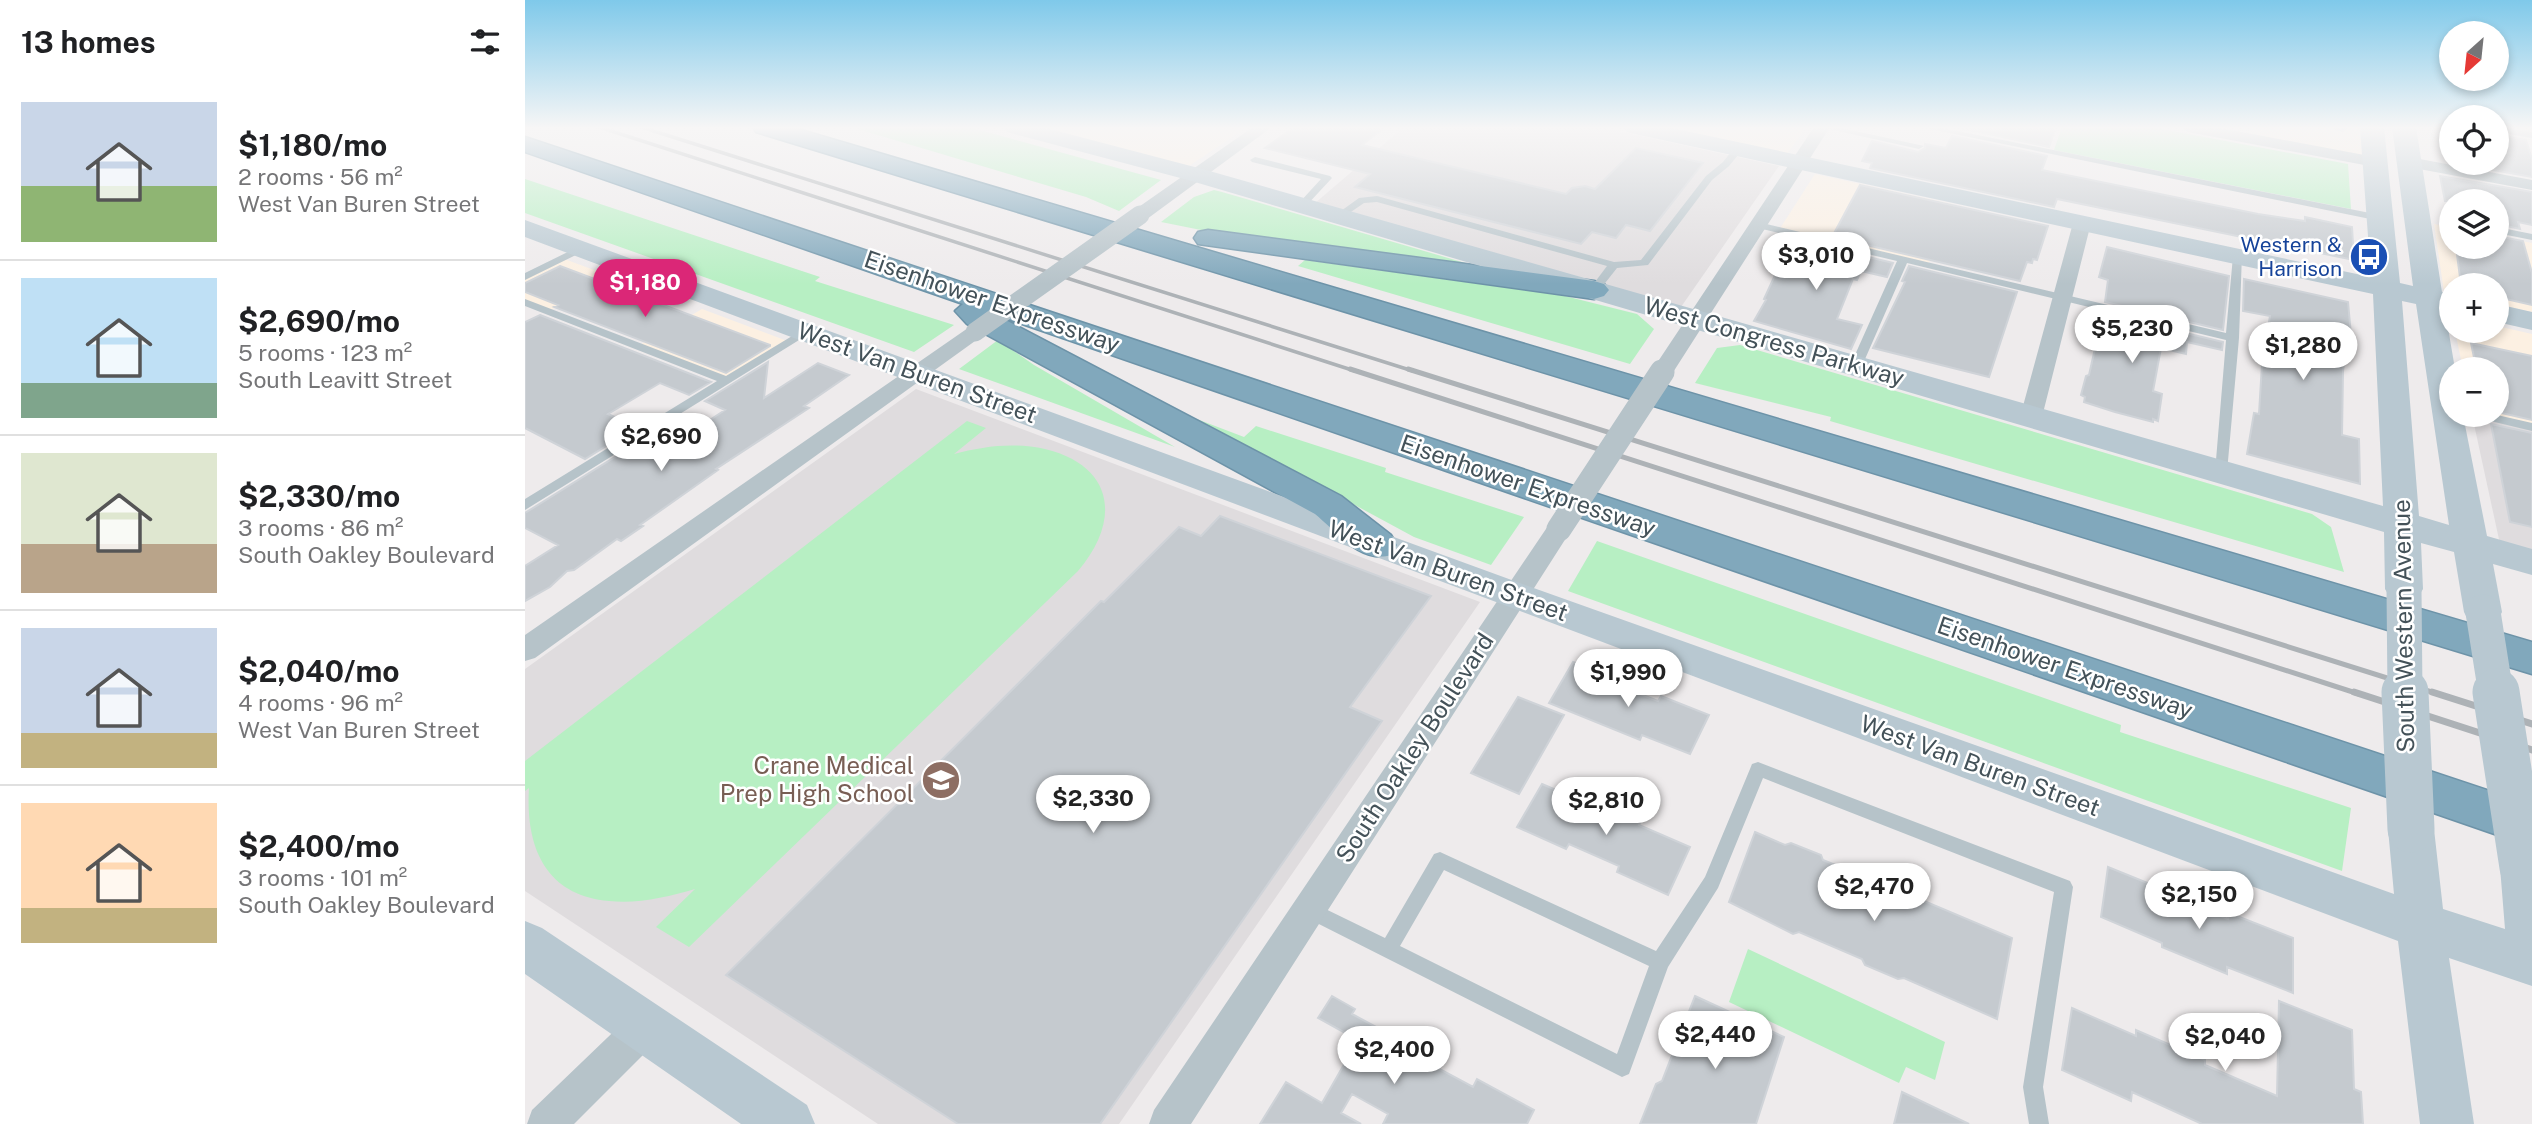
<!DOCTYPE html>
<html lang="en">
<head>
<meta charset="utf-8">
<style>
	body { margin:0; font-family:"Public Sans",sans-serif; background:#f6f6f6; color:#202124; height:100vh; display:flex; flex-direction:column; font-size:26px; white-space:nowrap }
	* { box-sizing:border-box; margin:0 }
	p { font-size:23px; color:#757577 }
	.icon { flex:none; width:38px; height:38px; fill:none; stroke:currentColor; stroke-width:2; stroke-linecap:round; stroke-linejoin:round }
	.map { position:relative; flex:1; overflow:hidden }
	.sheet { display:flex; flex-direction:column; background:#fff; width:525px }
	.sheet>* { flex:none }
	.needle { width:46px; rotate:207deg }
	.buttons { position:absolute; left:1914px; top:21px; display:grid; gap:14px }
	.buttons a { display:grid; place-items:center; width:70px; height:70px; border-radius:50%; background:#fff; box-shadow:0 4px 10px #0003; font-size:35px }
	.price { position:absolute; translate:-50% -60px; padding:0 16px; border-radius:24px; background:#fff; color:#222; font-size:23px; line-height:46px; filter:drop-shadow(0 2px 4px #0008) }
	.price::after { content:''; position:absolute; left:50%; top:42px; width:21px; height:16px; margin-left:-10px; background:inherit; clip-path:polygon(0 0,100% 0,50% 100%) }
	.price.on { background:#db2777; color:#fff }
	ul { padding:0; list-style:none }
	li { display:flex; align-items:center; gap:21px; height:175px; padding:0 21px }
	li+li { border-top:2px solid #e0e0e0 }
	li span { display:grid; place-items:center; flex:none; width:196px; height:140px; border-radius:0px; color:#555 }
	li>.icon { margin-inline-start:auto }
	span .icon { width:84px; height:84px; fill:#fffc; stroke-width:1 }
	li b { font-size:30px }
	h2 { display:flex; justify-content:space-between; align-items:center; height:84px; padding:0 21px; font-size:30px }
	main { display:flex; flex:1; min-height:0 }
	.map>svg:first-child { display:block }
	.commercial { fill:#fcf0e2 }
	.education { fill:#dfdcde }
	.green { fill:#b7efc3 }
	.building { fill:#c5cacf; stroke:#cfd3d8; stroke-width:2 }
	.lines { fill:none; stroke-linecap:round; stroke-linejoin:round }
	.highway-casing { stroke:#6d93a8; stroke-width:3 }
	.lane { fill:#b6c3c9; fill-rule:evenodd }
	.street { fill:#b6c3c9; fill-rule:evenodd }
	.secondary { fill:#b8c8d1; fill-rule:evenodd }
	.highway { fill:#81a8bc; fill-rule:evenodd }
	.rail-far2 { stroke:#adb2b6; stroke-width:3.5 }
	.rail-far1 { stroke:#adb2b6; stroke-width:5 }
	.rail { stroke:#adb2b6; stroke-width:7 }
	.street-bridge-far1 { stroke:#b6c3c9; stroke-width:19 }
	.street-bridge { stroke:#b6c3c9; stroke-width:25 }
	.secondary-bridge-far1 { stroke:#b8c8d1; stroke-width:35 }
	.secondary-bridge { stroke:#b8c8d1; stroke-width:47 }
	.labels { text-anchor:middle; stroke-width:5; stroke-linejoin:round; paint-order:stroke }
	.far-transit-label { font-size:21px; fill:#164399; stroke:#fff; text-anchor:end }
	.street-label { font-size:24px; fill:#445259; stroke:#fff }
	.education-label { font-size:24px; fill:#785e54; stroke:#fff; text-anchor:end }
</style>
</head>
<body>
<main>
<section class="sheet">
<h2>13 homes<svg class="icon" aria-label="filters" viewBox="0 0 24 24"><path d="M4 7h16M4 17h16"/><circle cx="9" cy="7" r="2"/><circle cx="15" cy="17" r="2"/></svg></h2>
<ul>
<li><span style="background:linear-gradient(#c9d6e8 60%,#8fb573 0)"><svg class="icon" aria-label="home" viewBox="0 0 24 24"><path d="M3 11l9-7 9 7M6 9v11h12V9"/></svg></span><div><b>$1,180/mo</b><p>2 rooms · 56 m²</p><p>West Van Buren Street</p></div></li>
<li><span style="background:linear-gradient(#bfe0f5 75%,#7fa58c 0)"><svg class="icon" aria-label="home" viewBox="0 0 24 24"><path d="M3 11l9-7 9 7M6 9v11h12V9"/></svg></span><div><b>$2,690/mo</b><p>5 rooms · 123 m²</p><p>South Leavitt Street</p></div></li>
<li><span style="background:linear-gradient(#dfe7d0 65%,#b9a48a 0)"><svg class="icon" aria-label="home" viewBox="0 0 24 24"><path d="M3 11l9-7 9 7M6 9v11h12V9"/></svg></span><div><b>$2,330/mo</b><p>3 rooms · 86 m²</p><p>South Oakley Boulevard</p></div></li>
<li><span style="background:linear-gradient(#c9d6e8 75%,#c2b280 0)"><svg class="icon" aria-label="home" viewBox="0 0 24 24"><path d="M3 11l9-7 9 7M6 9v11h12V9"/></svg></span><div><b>$2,040/mo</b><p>4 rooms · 96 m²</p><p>West Van Buren Street</p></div></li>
<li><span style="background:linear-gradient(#ffd9b3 75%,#c2b280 0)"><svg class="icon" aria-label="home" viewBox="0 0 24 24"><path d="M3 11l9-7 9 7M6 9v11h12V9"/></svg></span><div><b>$2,400/mo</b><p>3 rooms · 101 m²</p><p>South Oakley Boulevard</p></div></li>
</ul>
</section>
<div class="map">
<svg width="2007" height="1124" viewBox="0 0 2007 1124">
	<rect width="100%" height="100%" fill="#eeebec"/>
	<!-- commercial -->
	<path class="commercial" d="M507 127H722L661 168Z
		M1139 127H1281L1262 154Z
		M1725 127H1835L1837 157 1724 136Z
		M1290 174 1427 204 1403 265 1254 230Z
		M1909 224 1927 227V247H1972V236L2007 243V312L1972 304V285H1927V294L1919 292Z
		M34 257 88 277 24 311 0 302V274Z
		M177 309 265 342 202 381 113 346Z
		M1972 326 2007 334V427L1957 415H1972V369H1938L1930 331H1972Z"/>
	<!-- education -->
	<path class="education" d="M879 127H1074L1254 166 1156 307 789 204Z
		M391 389 955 602 594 1124H353L0 891V669Z
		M1947 415 2007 427V552L1975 544Z"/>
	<!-- green -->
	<path class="green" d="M326 127H444L636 180 594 211 561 197Z
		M1537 127H1626L1823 164 1826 209 1529 150Z
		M0 179 295 277 290 281 429 325 389 352 0 213Z
		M689 190 697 192 954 267 681 231 636 222 669 197Z
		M780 260 1036 295 1112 314 1129 329 1105 364 773 266Z
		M473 340 509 365 650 447 434 369Z
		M1215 345 1787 514 1806 527 1819 572 1305 421 1306 417 1170 383 1192 348Z
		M643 408 719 437 731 426 861 468 860 472 999 517 966 565 889 537 719 445Z
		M442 421 461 428 429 454C458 446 490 442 520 449 590 466 596 521 553 571L164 947 131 927 170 889C143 897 113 904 84 901 23 896 0 850 4 788L0 791V761Z
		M1072 541 1596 725 1595 732 1826 808 1817 871 1043 591Z
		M1223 949 1420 1042 1410 1080 1381 1067 1374 1083 1204 1002Z"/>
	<!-- building -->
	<path class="building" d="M769 127H860L837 145 1041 194 1047 188 1060 186 1070 189 1111 148 1178 163 1125 231 1101 225 1091 238 1067 232 1056 244 830 187 845 174 740 148Z
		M1431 127H1531L1524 147Z
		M1972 135 2001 140 2007 159V177L1929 163H1972Z
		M1427 136 1522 156 1517 170 1733 214 1780 221V217L1827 227 1829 260 1532 199 1529 207 1345 168 1347 163 1337 161 1347 141 1393 152 1400 148V144L1421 148Z
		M1915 176 2007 192V225L1993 222 1995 229 1972 224V201H1920Z
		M1335 185 1523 226 1512 260 1508 259 1507 263 1502 262 1495 281 1307 237Z
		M1972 236 1998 241 2007 273V305L1972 297V285H1936L1931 247H1972Z
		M1270 239 1368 263 1362 277 1336 271 1332 280 1328 279 1312 319 1337 325 1326 349 1229 321 1241 300 1239 299 1256 262 1253 261 1265 241Z
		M1582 247 1704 276 1698 330 1580 302 1583 280 1574 277Z
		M35 266 245 345V346L201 373 29 307 33 305 0 292V283Z
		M1384 266 1492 292 1464 377 1348 348 1380 282 1377 281Z
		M1719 279 1823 302 1826 335 1823 334 1818 371 1817 435 1834 439 1835 484 1722 454 1729 413 1734 414 1737 364 1745 316 1718 311Z
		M1578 313 1698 342 1697 350 1662 342 1661 354 1636 348 1628 391 1637 394 1633 421 1628 419V422L1590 412 1559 402 1560 397 1556 395 1561 376 1564 375Z
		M15 315 186 382 164 395 135 383 83 414 112 427 60 459 0 428V322Z
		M1946 343 2007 356V420L1972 412V369L1951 367Z
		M243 362 239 398 293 363 324 375 279 406 284 408 191 469 193 470 115 525 118 526 96 541 92 539 49 570 42 571 25 587 0 601V566L33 545 0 528V513L127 434 148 444 200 410 180 401Z
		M1966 424 2007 433V527L1985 522Z
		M695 516 906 596 825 707 857 721 575 1124H433L201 975 576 601 579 602 654 527 676 536Z
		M1048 662 1092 679 1090 684 1133 701 1136 696 1184 715 1165 754 1117 735 1115 740 1024 703Z
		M993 697 1039 715 994 794 946 773Z
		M1017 784 1064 804 1067 799 1116 820 1114 825 1165 847 1143 895 1092 872 1094 866 1044 844 1041 849 992 827Z
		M1230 832 1260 845 1266 843 1296 855 1298 860 1359 885 1365 883 1396 896 1399 901 1487 938 1472 1019 1379 978 1373 979 1340 965 1337 959 1274 932 1268 934 1204 902Z
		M1583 867 1645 892 1644 896 1703 919 1704 913 1768 938V993L1702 967V974L1637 947V943L1576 917Z
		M807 996 830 1009 827 1014 896 1051 894 1058 948 1087 952 1079 1009 1110 1002 1124H858L863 1114 827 1094 816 1113 836 1124H735L761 1082 797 1103 833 1040 793 1018Z
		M1170 996 1259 1037 1231 1124H1115L1131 1084 1137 1081Z
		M1754 1001 1827 1030 1829 1089 1836 1092 1838 1124H1677L1607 1092 1606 1101 1537 1070 1547 1008 1611 1036V1030L1680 1060V1065L1752 1096Z
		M1377 1092 1444 1124H1369Z"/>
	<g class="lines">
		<!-- highway casing -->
		<g class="highway-casing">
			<path id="highway" d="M228 127H266L2007 642V674L231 132Z
				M0 137 2007 805V847L471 315 816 496 866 535 872 545 866 555C836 564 812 532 790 514L442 324 430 311 438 304 0 152Z
				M683 230 1069 281 1079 284 1084 290 1079 296 1069 299 673 244 669 238 673 232Z"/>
		</g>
		<!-- lane -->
		<path class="lane" d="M1295 127H1312L1399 146 1394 149Z
			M1395 127H1412L1855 215 1860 218 1855 221Z
			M1802 127H1821L1822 129 1818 132Z
			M1972 127 2007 132V138L1972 132Z
			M1210 147 1218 149 1204 166 1187 180 1123 265 1092 268 1073 292 1069 293 1064 290 1082 266 852 202 839 203 817 218 809 216 834 198 852 196 1089 262 1116 260 1181 176 1198 162Z
			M730 157 805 176 807 178 780 207H774V203L796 179 727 162 725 160Z
			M1233 222 1701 333 1708 256 1709 254H1717L1714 338 1702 472 1696 476 1690 472 1701 340 1382 263 1337 366 1331 370 1325 366 1372 261 1229 227V223Z
			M1972 227 2007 234V240L1972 233Z
			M55 246 60 249 59 251 0 280V273Z
			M0 299 201 376 277 330H285L287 332 0 510V499L192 381 0 306Z
			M1951 415H1972L2007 423V431L1953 418Z
			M1233 762 1545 881 1548 887 1518 1087 1524 1124H1504L1498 1087 1529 892 1238 778 1193 888 1143 967 1104 1074 1097 1077 778 916 775 910 778 904 784 901 860 938 909 854 915 852 1131 951 1180 877 1225 769 1227 764ZM919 870 1124 966 1092 1054 875 946Z"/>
		<!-- street -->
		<path class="street" d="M728 127H747L622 219H608L606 215 608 211Z
			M1289 127H1305L1145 377H1129L1126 372Z
			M1655 127H1690L1850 157 1859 162 1850 167 1663 132Z
			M1884 157 2007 180V190L1878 166 1875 162 1878 158Z
			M1557 217 1566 223 1517 417 1514 422 1506 424 1498 422 1495 417 1548 223Z
			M450 326 457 328 461 332 457 336 10 658 0 661V635L443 328Z
			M1034 520 1043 523 1047 529 1043 535 666 1124H624L629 1110 1025 523Z
			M120 1009 133 1014 138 1027 133 1040 49 1124H2L7 1110 107 1014Z"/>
		<!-- secondary -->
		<path class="secondary" d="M478 127H517L681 170 1858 506 1848 294 1110 134 1102 132 1098 127H1142L1846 277 1835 127H1859L1875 283 1888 286 1867 127H1891L1917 292 1927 294V312L1920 310 1930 369H1927V415H1938L1962 536 2007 549V575L1968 564 1977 612 1972 622 1958 627 1944 622 1939 612 1929 552 1896 543 1898 589 1892 599 1879 603 1866 599 1860 589 1859 532 663 180 482 132ZM1877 301 1891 304 1924 525 1894 516Z
			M0 220 1003 586 1869 894 1863 829 1870 815 1886 809 1902 815 1909 829 1918 909 1980 929 1975 867 1982 852 1998 846 2007 849V986L1924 958 1949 1124H1895L1873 941 0 237Z
			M1972 304 2007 312V330L1972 322Z
			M0 921 17 928 282 1105 290 1124H216L0 974Z"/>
		<!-- highway -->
		<use href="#highway" class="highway"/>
		<!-- rail-far2 -->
		<path class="rail-far2" d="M74 127 830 371
			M116 127 888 371"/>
		<!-- rail-far1 -->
		<path class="rail-far1" d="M825 369 1834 694
			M883 369 1913 694"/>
		<!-- rail -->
		<path class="rail" d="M1829 692 2007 750
			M1907 692 2007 724"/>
		<!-- street-bridge-far1 -->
		<path class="street-bridge-far1" d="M450 332 615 215"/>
		<!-- street-bridge -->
		<path class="street-bridge" d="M1034 529 1137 372"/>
		<!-- secondary-bridge-far1 -->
		<path class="secondary-bridge-far1" d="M1879 589 1880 694
			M1958 612 1971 694"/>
		<!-- secondary-bridge -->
		<path class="secondary-bridge" d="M1880 692 1886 829
			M1971 692 1998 867"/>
	</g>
	<!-- sky -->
	<linearGradient id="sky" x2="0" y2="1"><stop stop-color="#7fc9ea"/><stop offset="0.45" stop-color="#f7f6f6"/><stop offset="1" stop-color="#f7f6f6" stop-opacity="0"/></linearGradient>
	<rect width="2007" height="284" fill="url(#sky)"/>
	<!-- icons -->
	<defs>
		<g id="bus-disc" transform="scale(2.0125)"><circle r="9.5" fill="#1a4fb4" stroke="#fff"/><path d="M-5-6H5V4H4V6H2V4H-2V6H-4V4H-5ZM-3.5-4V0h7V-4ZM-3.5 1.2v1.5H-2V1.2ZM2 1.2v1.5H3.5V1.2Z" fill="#fff"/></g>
		<g id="school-disc" transform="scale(2.0125)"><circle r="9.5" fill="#8d6e63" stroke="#fff"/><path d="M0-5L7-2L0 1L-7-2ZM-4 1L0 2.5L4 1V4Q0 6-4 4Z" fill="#fff"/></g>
	</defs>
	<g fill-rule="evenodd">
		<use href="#bus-disc" x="1844" y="257"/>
		<use href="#school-disc" x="416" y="780"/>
	</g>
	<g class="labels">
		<!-- far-transit labels -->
		<g class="far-transit-label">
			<text x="1817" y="252">Western &amp;<tspan x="1817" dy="24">Harrison</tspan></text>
		</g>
		<!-- street labels -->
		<g class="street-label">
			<text transform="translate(467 302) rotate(19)" y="8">Eisenhower Expressway</text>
			<text transform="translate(1249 342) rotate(16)" y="8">West Congress Parkway</text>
			<text transform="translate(392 373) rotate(20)" y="8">West Van Buren Street</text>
			<text transform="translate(1003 486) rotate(19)" y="8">Eisenhower Expressway</text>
			<text transform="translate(923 571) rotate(20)" y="8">West Van Buren Street</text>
			<text transform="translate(1879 626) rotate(-91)" y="8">South Western Avenue</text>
			<text transform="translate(1540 668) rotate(19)" y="8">Eisenhower Expressway</text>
			<text transform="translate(890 748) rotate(-57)" y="8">South Oakley Boulevard</text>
			<text transform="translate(1455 766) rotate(20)" y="8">West Van Buren Street</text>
		</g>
		<!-- education labels -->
		<g class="education-label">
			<text x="389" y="774">Crane Medical<tspan x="389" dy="28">Prep High School</tspan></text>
		</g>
	</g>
</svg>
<div class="buttons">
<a><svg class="needle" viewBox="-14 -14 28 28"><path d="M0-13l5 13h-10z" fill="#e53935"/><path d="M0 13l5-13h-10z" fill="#757577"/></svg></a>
<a><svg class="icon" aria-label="locate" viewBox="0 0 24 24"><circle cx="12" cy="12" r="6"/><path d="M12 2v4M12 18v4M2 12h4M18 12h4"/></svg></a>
<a><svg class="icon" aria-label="layers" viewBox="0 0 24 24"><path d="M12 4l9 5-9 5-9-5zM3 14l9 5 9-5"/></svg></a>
<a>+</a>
<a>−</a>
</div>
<b class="price" style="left:1291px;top:292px">$3,010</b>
<b class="price on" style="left:120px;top:319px">$1,180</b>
<b class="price" style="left:1607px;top:365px">$5,230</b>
<b class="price" style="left:1778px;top:382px">$1,280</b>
<b class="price" style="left:136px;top:473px">$2,690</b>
<b class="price" style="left:1103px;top:709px">$1,990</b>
<b class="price" style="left:568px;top:835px">$2,330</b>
<b class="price" style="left:1081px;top:837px">$2,810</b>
<b class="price" style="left:1349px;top:923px">$2,470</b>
<b class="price" style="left:1674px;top:931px">$2,150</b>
<b class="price" style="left:1190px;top:1071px">$2,440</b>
<b class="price" style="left:1700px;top:1073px">$2,040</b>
<b class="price" style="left:869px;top:1086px">$2,400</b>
</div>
</main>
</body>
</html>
